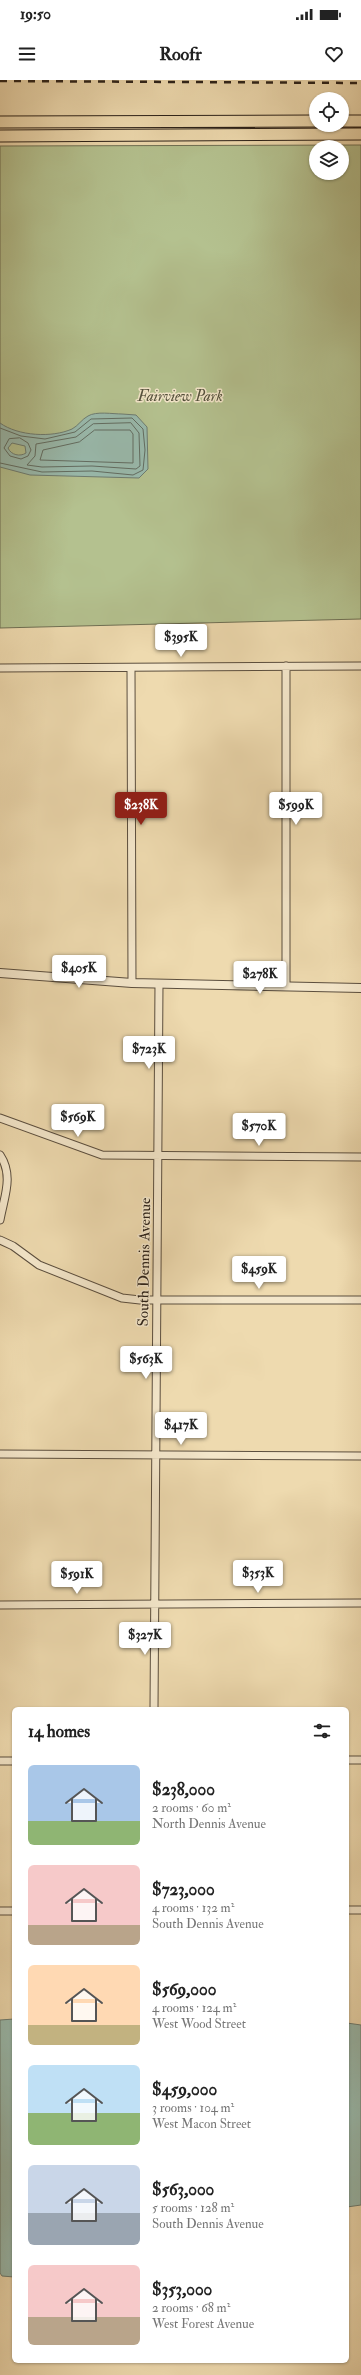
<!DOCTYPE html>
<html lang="en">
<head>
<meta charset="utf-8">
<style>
	body { margin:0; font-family:"IM FELL Double Pica",serif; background:#f6f6f6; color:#222; height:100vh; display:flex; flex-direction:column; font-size:15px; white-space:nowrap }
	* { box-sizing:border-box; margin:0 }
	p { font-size:13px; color:#767676 }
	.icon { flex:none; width:22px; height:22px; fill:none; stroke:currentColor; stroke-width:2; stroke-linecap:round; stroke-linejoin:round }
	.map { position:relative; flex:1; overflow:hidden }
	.side { position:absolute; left:12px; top:1627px; width:337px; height:656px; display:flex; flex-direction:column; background:#fff; border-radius:6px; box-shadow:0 1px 3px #0004 }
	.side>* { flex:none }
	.fabs { position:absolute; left:309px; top:12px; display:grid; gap:8px }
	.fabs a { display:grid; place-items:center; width:40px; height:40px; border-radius:50%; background:#fff; box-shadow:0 1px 3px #0004; font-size:20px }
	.price { position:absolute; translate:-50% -34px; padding:0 9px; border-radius:4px; background:#fff; color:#222; font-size:13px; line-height:26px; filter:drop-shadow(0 1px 2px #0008) }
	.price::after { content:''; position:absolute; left:50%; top:24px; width:12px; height:9px; margin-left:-6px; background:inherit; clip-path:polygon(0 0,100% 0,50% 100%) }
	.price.current { background:#8f2418; color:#fff }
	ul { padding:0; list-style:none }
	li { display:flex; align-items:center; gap:12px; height:100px; padding:0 16px }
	li span { display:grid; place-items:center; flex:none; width:112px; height:80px; border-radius:6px; color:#555 }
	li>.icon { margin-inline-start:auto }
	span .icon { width:48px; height:48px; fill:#fffc; stroke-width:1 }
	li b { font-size:17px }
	h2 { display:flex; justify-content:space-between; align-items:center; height:48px; padding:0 16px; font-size:17px }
	.status { display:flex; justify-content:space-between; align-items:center; height:28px; padding:0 20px; background:#fff; direction:ltr }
	.status svg { height:11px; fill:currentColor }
	header { display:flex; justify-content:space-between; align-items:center; height:52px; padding:0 16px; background:#fff; font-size:18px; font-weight:700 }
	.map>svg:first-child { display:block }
	.green { fill:#b4c18f; stroke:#6f7054; fill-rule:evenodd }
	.water { fill:#99baad; stroke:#6d7c71; fill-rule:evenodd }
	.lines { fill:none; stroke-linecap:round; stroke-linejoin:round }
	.shore { stroke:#626d62; stroke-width:1 }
	.minor-casing { stroke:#5b4e3e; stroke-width:9 }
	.tertiary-casing { stroke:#5b4e3e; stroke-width:10 }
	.primary-casing { stroke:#2a2018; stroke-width:13 }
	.minor { stroke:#f4e7cb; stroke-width:7 }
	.tertiary { stroke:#f4e7cb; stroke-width:8 }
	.primary { stroke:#eedaaf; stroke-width:11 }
	.rail { stroke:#2a2018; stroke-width:2.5; stroke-dasharray:7 7; stroke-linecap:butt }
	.labels { text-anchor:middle; stroke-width:3; stroke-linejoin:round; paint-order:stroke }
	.park-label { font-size:15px; font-style:italic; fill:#53503c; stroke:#f4e7cb }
	.street-label { font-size:15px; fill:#2a2018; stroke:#f4e7cb }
</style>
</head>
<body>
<div class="status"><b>19:50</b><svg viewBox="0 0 49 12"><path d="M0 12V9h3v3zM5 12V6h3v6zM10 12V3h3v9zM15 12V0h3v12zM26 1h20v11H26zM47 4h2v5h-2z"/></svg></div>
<header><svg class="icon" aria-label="menu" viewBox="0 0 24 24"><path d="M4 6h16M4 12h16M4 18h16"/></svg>Roofr<svg class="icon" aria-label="heart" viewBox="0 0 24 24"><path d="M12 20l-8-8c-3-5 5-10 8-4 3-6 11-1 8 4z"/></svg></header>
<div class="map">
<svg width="361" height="2295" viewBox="0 0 361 2295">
	<rect width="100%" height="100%" fill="#eedaaf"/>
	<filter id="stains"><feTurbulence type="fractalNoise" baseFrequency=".005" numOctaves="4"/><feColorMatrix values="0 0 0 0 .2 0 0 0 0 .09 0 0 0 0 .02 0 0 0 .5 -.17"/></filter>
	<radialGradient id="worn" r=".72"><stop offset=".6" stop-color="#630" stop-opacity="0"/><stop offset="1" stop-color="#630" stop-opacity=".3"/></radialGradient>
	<!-- green -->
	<path class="green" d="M361 65V539L0 548V66ZM316 67H342V93H316Z"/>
	<!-- water -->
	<path class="water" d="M122 334 136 335 147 347 148 389 139 398 30 395 0 387V343C18 356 52 358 72 349 78 346 82 339 88 336 96 331 113 334 122 334ZM12 363 25 366 26 373C20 377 11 375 8 368Z
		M14 1939V2197L2 2196 0 2193V1940Z
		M347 1943 361 1945V2125L347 2127Z"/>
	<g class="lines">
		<!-- shore -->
		<path class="shore" d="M131 343 139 353 140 386 136 389 92 386 42 387 27 385 35 376 36 364 76 357 93 344Z
			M0 348 21 356 45 359 75 352 91 339 132 338 143 349 145 370 143 390 133 395 92 391 42 392 0 383
			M95 350H130L133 354V383L40 380 43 370 79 362Z
			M20 358 28 363 31 370 28 376 21 379 10 376 4 368 9 359Z"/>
		<!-- minor casing -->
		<g class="minor-casing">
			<path id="minor" d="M0 588 361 586
				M131 588 132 903
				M286 906V586
				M0 1038 102 1075 361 1077
				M0 1075C14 1096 4 1117 0 1140
				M0 1160 13 1166 39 1185 122 1218 140 1220H361
				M0 1374 361 1376
				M0 1525 361 1523
				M154 1629 159 904
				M347 1680H361
				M0 1681H14
				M347 1830H361
				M0 1831H14"/>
		</g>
		<!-- tertiary casing -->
		<g class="tertiary-casing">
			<path id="tertiary" d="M0 893 132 903 361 908"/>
		</g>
		<!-- primary casing -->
		<g class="primary-casing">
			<path id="primary" d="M342 41H361
				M0 42 316 41
				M0 56 361 54"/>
		</g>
		<!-- minor -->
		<use href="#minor" class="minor"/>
		<!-- tertiary -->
		<use href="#tertiary" class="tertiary"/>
		<!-- primary -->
		<use href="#primary" class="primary"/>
		<!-- rail -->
		<path class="rail" d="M0 1 361 3"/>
	</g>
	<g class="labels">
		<!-- park labels -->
		<g class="park-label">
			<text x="180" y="321">Fairview Park</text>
		</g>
		<!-- street labels -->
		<g class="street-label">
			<text transform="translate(144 1182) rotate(-89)" y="5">South Dennis Avenue</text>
		</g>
	</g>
	<rect width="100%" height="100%" filter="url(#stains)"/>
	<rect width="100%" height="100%" fill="url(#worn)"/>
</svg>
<div class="fabs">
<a><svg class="icon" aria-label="locate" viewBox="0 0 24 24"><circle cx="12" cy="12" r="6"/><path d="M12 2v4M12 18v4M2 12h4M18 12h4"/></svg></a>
<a><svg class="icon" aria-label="layers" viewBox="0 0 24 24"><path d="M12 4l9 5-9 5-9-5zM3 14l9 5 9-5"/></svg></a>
</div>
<b class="price" style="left:181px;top:578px">$395K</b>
<b class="price current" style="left:141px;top:746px">$238K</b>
<b class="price" style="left:296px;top:746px">$599K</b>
<b class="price" style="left:79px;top:909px">$405K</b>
<b class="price" style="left:260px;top:915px">$278K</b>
<b class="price" style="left:149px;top:990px">$723K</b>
<b class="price" style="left:78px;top:1058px">$569K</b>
<b class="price" style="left:259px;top:1067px">$570K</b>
<b class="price" style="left:259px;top:1210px">$459K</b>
<b class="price" style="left:146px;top:1300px">$563K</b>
<b class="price" style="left:181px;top:1366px">$417K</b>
<b class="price" style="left:258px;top:1514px">$353K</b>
<b class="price" style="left:77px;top:1515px">$591K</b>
<b class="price" style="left:145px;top:1576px">$327K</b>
<section class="side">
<h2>14 homes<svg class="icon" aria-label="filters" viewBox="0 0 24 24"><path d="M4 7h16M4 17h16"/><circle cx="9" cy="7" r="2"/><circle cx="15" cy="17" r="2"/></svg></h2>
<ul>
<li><span style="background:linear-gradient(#a9c7e8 70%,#8fb573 0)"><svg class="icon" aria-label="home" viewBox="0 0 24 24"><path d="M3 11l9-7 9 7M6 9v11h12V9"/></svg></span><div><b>$238,000</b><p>2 rooms · 60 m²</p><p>North Dennis Avenue</p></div></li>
<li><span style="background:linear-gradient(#f6c9c9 75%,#b9a48a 0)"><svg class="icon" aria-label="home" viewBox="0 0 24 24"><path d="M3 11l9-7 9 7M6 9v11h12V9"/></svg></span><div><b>$723,000</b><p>4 rooms · 132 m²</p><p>South Dennis Avenue</p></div></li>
<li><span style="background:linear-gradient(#ffd9b3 75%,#c2b280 0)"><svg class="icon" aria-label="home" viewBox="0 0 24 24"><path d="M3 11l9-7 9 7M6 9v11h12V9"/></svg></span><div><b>$569,000</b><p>4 rooms · 124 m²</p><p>West Wood Street</p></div></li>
<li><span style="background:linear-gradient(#bfe0f5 60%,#8fb573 0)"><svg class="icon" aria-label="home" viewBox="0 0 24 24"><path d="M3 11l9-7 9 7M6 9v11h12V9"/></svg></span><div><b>$459,000</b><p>3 rooms · 104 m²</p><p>West Macon Street</p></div></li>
<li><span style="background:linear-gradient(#c9d6e8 60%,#9aa5b1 0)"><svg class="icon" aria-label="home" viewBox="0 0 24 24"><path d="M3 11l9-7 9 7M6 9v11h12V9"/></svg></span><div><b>$563,000</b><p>5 rooms · 128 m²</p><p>South Dennis Avenue</p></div></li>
<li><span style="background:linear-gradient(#f6c9c9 65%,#b9a48a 0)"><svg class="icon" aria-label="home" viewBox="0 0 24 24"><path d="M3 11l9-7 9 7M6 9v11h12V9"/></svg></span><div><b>$353,000</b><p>2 rooms · 68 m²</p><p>West Forest Avenue</p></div></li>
</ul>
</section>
</div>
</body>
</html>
